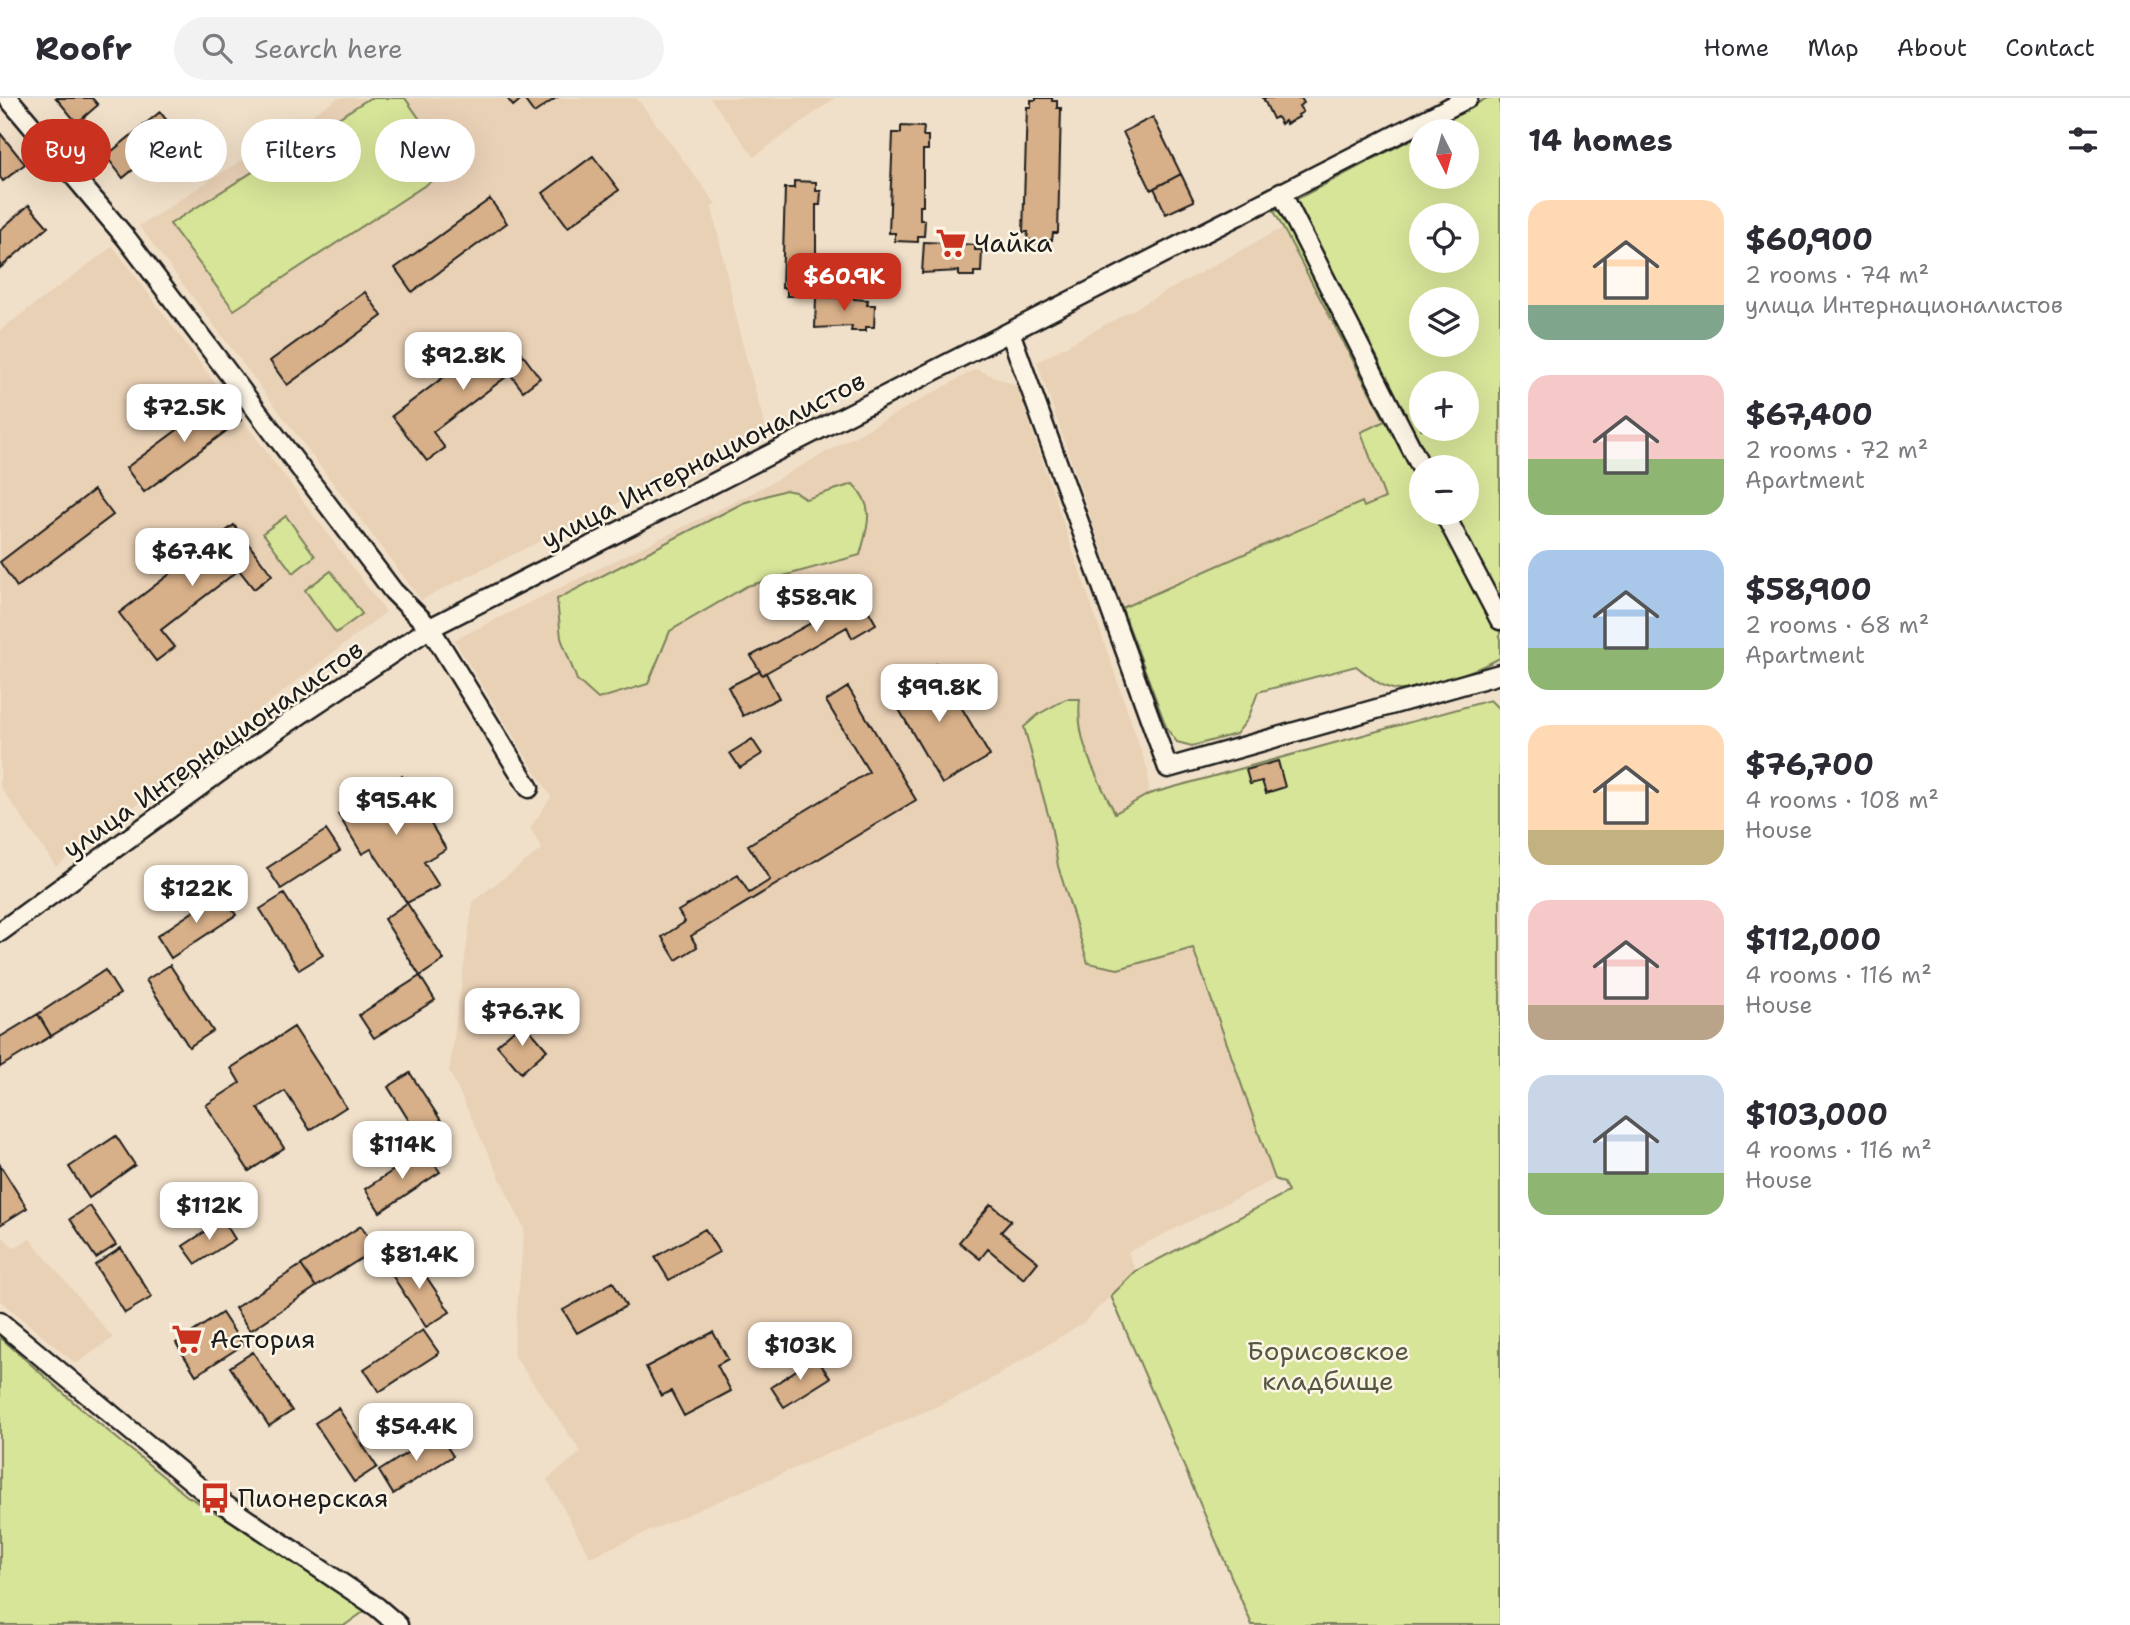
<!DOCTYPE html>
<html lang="en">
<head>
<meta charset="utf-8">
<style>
	body { margin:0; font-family:"Shantell Sans",sans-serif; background:#f2f2f3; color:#2b2b33; height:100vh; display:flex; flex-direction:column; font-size:26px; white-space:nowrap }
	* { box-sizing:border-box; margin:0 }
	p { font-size:23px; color:#7c7c81 }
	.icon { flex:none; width:38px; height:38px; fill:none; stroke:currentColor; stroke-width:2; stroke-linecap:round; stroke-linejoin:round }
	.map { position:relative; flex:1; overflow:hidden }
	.panel { display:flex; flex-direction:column; background:#fff; width:630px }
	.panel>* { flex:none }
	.hud { position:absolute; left:21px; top:21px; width:665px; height:63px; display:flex; gap:14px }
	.needle { width:46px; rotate:174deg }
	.buttons { position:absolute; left:1409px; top:21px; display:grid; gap:14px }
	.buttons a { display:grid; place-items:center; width:70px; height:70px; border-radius:50%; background:#fff; box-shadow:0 7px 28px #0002; font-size:35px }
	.price { position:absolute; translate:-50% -60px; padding:0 16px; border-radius:14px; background:#fff; color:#222; font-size:23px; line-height:46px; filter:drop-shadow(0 2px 4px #0008) }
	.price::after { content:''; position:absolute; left:50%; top:42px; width:21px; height:16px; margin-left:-10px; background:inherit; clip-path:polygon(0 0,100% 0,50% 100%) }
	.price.selected { background:#c8321e; color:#fff }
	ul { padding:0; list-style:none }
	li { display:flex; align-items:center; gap:21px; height:175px; padding:0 28px }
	li span { display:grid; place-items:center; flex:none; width:196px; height:140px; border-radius:21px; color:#555 }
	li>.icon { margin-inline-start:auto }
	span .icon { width:84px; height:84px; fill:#fffc; stroke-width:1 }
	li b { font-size:30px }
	h2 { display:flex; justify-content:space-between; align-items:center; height:84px; padding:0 28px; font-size:30px }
	.chip { padding:0 24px; border-radius:32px; background:#fff; box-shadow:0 7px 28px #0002; font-size:24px; line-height:63px }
	.chip.selected { background:#c8321e; color:#fff }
	header { display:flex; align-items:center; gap:42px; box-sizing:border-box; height:98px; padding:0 35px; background:#fff; border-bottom:2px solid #e1e1e2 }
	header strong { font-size:33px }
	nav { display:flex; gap:38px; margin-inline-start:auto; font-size:24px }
	.search { width:490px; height:63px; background:#f2f2f3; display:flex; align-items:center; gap:18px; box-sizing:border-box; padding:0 24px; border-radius:38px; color:#7c7c81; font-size:26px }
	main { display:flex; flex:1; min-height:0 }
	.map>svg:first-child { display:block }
	.built { fill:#e9d1b6 }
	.green { fill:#d7e599; stroke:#7a805a; stroke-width:2; fill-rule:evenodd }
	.building { fill:#d7af88; stroke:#1c1c1c; stroke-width:2 }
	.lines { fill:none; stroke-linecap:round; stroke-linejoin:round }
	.minor-casing { stroke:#1c1c1c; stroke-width:23 }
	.minor { stroke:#fcf5e5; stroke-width:18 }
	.labels { text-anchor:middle; stroke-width:5; stroke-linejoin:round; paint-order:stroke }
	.poi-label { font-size:26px; fill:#1c1c1c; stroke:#fcf5e5; text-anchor:start }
	.street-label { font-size:26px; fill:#1c1c1c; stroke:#fcf5e5 }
	.park-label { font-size:26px; fill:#545842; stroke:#fcf5e5 }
</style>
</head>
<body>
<header>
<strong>Roofr</strong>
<div class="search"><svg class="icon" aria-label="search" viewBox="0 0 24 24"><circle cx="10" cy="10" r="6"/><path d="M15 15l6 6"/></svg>Search here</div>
<nav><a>Home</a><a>Map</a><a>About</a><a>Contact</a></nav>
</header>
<main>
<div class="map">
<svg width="1500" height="1527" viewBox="0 0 1500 1527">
	<rect width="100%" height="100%" fill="#f1e0c9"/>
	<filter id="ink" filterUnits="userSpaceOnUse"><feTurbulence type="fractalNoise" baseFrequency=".0143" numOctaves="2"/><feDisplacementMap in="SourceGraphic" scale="14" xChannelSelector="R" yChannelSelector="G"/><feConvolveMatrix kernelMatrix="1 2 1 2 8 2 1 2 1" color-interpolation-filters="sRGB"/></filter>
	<g filter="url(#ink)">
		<!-- built -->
		<path class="built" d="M338 0H637L716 106 712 109 741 240 766 332 421 502 139 128Z
			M710 0H835L754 59Z
			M1282 130 1385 323 1361 334 1385 400 1364 409 1361 404 1122 510 1037 264Z
			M113 148 386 514 56 769 0 688V232Z
			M976 271 1017 288 1148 673 1149 696 1163 764 1275 1081 1128 1154 1136 1173 1083 1225 970 1294 590 1459 547 1381 581 1354 513 1256 524 1131 449 973 473 803 542 751 530 730 551 699 454 542 752 395Z
			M0 1136 14 1150 30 1141 113 1240 76 1266 0 1203Z"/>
		<!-- green -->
		<path class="green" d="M370 0H405L453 69 234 212 170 126Z
			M1487 0H1500V560C1480 571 1421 593 1399 592 1384 592 1368 577 1356 568L1258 594 1248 621 1236 636 1192 648 1177 644 1167 631 1122 510 1362 404 1364 409 1385 400 1361 334 1385 323 1274 113 1421 36V79H1466V33H1426ZM1421 117H1466V163H1421ZM1421 201H1466V247H1421ZM1421 285H1466V331H1421ZM1421 369H1466V415H1421Z
			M853 386C876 409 868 428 860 457L747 488 670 533 648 586 598 601 577 582 561 540 557 501 743 405 785 392 795 394 806 401Z
			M286 418 315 458 293 475 263 435Z
			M331 473 362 516 336 535 305 492Z
			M1066 601H1080C1075 643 1097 679 1115 715L1149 696 1490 602 1500 612V1527H1252L1111 1198 1136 1173 1288 1094 1284 1085 1275 1081 1193 850 1118 871 1088 865 1058 768 1051 727 1024 629 1039 616Z
			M0 1239 79 1309 187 1398 286 1455 369 1510 345 1527H0Z"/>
		<!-- building -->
		<path class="building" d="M56 0H92L98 7 77 25Z
			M507 0H556L534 15 523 0 513 8Z
			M1036 0H1052V3H1057V10H1061L1058 135H1053L1052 142H1047V145H1032L1033 142H1027L1028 134H1023L1027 9H1031V2H1036Z
			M1263 0H1301L1304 5 1299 8 1303 14 1298 17 1299 19 1286 26 1285 23 1281 26 1277 19 1273 21Z
			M160 14 177 35 123 80 106 58Z
			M1153 19 1181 76 1151 92 1123 34Z
			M901 28 924 29 923 38H928V52H923V108H920V122H925L924 138H918V144L895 143V135H889L893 35H901Z
			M0 35 25 66 3 83 0 79Z
			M593 58 619 92 568 129 543 95Z
			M1181 76 1194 103 1166 116 1154 90Z
			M794 83 816 84V93H821L820 107H816V163H813L812 177H817V193H811L810 198H787V190H782L785 90H794Z
			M490 101 507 125 412 194 395 170Z
			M29 107 48 129 0 170V132Z
			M947 142 961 143V146L975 147V152H982L981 174H974V178H959V173L922 175 924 144 946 145Z
			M365 194 382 218 287 287 270 263Z
			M839 197 854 198V201L868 202 867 207H875L874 229H866V233H851L852 228 815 230 816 199 839 200Z
			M505 233 540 280 523 293 510 276 433 334 445 350 427 363 392 318Z
			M223 298 241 322 144 394 126 370Z
			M94 392 113 417 17 489 0 464Z
			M234 427 272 477 254 491 239 472 161 532 175 549 156 563 119 515Z
			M860 498 876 526 852 540 847 529 762 577 751 558Z
			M936 566 990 658 942 686 889 594Z
			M760 573 762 577 766 575 779 600 743 618 728 589Z
			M848 589 916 702 691 838 697 849 676 862 662 839 685 824 678 813 738 777 749 795 770 782 748 747 869 674 826 603Z
			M752 641 762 656 740 670 730 655Z
			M1278 663 1285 689 1266 695 1262 683 1250 686 1246 672Z
			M402 678 446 751 424 764 439 788 407 805 371 751 362 756 338 716Z
			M326 732 340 753 281 791 267 770Z
			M221 795 236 817 171 860 157 838Z
			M284 796 323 857 299 872 260 811Z
			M407 805 444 862 420 878 384 821Z
			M170 867 213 933 189 949 146 882Z
			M105 872 120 896 51 938 38 916Z
			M420 878 435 902 374 940 359 917Z
			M38 916 51 938 0 969V939Z
			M523 924 547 952 521 975 497 947Z
			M294 929 346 1009 310 1032 285 993 258 1010 284 1050 249 1073 206 1007 240 985 231 970Z
			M410 975 449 1035 426 1050 388 989Z
			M116 1038 135 1067 89 1100 69 1069Z
			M424 1052 440 1074 380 1114 365 1091Z
			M0 1067 27 1110 0 1127Z
			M991 1106 1011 1123 1001 1134 1038 1164 1024 1181 988 1151 980 1161 959 1144Z
			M90 1108 116 1147 96 1160 70 1121Z
			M223 1122 235 1141 196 1166 183 1148Z
			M361 1128 376 1151 316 1189 301 1167Z
			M705 1131 719 1154 669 1182 655 1159Z
			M121 1150 152 1199 125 1215 95 1167Z
			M411 1156 450 1214 426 1229 388 1171Z
			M301 1167 316 1189 250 1233 235 1210Z
			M613 1184 626 1208 577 1235 563 1212Z
			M222 1215 243 1247 196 1277 176 1245Z
			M423 1232 439 1255 379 1294 364 1271Z
			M713 1234 728 1261 717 1267 731 1293 684 1318 671 1293 661 1298 646 1269Z
			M253 1254 292 1313 269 1328 230 1269Z
			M816 1259 830 1280 784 1309 771 1289Z
			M338 1310 377 1369 354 1384 315 1325Z
			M438 1335 453 1358 393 1396 379 1373Z"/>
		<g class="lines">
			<!-- minor casing -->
			<g class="minor-casing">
				<path id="minor" d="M8 0 127 141 393 493 430 530 529 690
					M1281 94 1421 369
					M1010 234 1168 670 1500 576
					M1444 415 1500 522
					M0 834 280 630 430 530 1468 0
					M0 1224 200 1390 377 1509 398 1527"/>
			</g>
			<!-- minor -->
			<use href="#minor" class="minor"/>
		</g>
	</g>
	<!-- icons -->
	<defs>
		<g id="supermarket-bare" transform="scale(2.415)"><path d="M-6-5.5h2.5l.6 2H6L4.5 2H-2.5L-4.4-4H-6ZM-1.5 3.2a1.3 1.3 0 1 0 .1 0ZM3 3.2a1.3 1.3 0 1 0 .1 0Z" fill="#c8321e" stroke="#fcf5e5" stroke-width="2.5" paint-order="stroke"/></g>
		<g id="bus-bare" transform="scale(2.415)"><path d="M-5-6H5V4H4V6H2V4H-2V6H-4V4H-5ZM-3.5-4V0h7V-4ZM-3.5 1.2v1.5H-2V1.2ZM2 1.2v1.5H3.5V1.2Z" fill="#c8321e" stroke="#fcf5e5" stroke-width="2.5" paint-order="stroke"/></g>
	</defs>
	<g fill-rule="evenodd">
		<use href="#supermarket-bare" x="951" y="145"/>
		<use href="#supermarket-bare" x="187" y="1241"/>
		<use href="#bus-bare" x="215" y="1400"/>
	</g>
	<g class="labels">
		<!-- poi labels -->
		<g class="poi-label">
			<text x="974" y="154">Чайка</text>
			<text x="210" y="1250">Астория</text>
			<text x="238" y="1409">Пионерская</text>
		</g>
		<!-- street labels -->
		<g class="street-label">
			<text transform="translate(703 362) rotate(-27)" y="9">улица Интернационалистов</text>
			<text transform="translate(213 651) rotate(-35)" y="9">улица Интернационалистов</text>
		</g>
		<!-- park labels -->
		<g class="park-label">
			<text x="1328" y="1262">Борисовское<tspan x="1328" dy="30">кладбище</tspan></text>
		</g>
	</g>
</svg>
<div class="buttons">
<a><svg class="needle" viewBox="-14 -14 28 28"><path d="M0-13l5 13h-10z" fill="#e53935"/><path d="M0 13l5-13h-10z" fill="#7c7c81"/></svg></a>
<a><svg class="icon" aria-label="locate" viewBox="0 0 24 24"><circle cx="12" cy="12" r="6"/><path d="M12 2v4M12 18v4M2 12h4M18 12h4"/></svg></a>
<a><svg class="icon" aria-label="layers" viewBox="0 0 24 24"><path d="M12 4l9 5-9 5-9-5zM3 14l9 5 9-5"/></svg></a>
<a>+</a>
<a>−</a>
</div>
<b class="price selected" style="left:844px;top:215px">$60.9K</b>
<b class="price" style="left:463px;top:294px">$92.8K</b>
<b class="price" style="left:184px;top:346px">$72.5K</b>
<b class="price" style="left:192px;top:490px">$67.4K</b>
<b class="price" style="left:816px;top:536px">$58.9K</b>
<b class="price" style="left:939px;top:626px">$99.8K</b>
<b class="price" style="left:396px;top:739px">$95.4K</b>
<b class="price" style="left:196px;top:827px">$122K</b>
<b class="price" style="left:522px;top:950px">$76.7K</b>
<b class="price" style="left:402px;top:1083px">$114K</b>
<b class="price" style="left:209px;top:1144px">$112K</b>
<b class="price" style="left:419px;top:1193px">$81.4K</b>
<b class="price" style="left:800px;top:1284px">$103K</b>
<b class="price" style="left:416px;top:1365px">$54.4K</b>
<div class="hud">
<a class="chip selected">Buy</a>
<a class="chip">Rent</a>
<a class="chip">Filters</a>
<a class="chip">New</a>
</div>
</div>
<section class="panel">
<h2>14 homes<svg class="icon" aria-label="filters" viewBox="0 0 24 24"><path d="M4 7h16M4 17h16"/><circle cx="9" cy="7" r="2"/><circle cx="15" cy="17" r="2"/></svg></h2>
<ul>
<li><span style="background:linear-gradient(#ffd9b3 75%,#7fa58c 0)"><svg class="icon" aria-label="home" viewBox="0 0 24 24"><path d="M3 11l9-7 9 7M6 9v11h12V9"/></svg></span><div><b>$60,900</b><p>2 rooms · 74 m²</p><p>улица Интернационалистов</p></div></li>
<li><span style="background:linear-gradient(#f6c9c9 60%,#8fb573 0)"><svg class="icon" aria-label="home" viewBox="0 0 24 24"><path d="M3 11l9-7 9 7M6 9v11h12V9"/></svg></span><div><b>$67,400</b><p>2 rooms · 72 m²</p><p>Apartment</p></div></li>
<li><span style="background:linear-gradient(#a9c7e8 70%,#8fb573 0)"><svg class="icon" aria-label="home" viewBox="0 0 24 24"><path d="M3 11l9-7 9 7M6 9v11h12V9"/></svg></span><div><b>$58,900</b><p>2 rooms · 68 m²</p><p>Apartment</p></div></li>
<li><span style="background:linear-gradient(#ffd9b3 75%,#c2b280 0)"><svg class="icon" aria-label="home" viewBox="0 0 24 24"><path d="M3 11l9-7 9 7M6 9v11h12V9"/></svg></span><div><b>$76,700</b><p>4 rooms · 108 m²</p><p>House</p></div></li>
<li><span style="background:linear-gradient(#f6c9c9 75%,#b9a48a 0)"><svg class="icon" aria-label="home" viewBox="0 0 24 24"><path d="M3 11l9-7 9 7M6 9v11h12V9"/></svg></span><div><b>$112,000</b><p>4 rooms · 116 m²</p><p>House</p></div></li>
<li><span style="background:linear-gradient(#c9d6e8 70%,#8fb573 0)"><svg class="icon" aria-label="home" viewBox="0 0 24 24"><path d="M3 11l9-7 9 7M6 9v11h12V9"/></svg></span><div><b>$103,000</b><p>4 rooms · 116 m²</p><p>House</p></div></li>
</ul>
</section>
</main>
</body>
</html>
